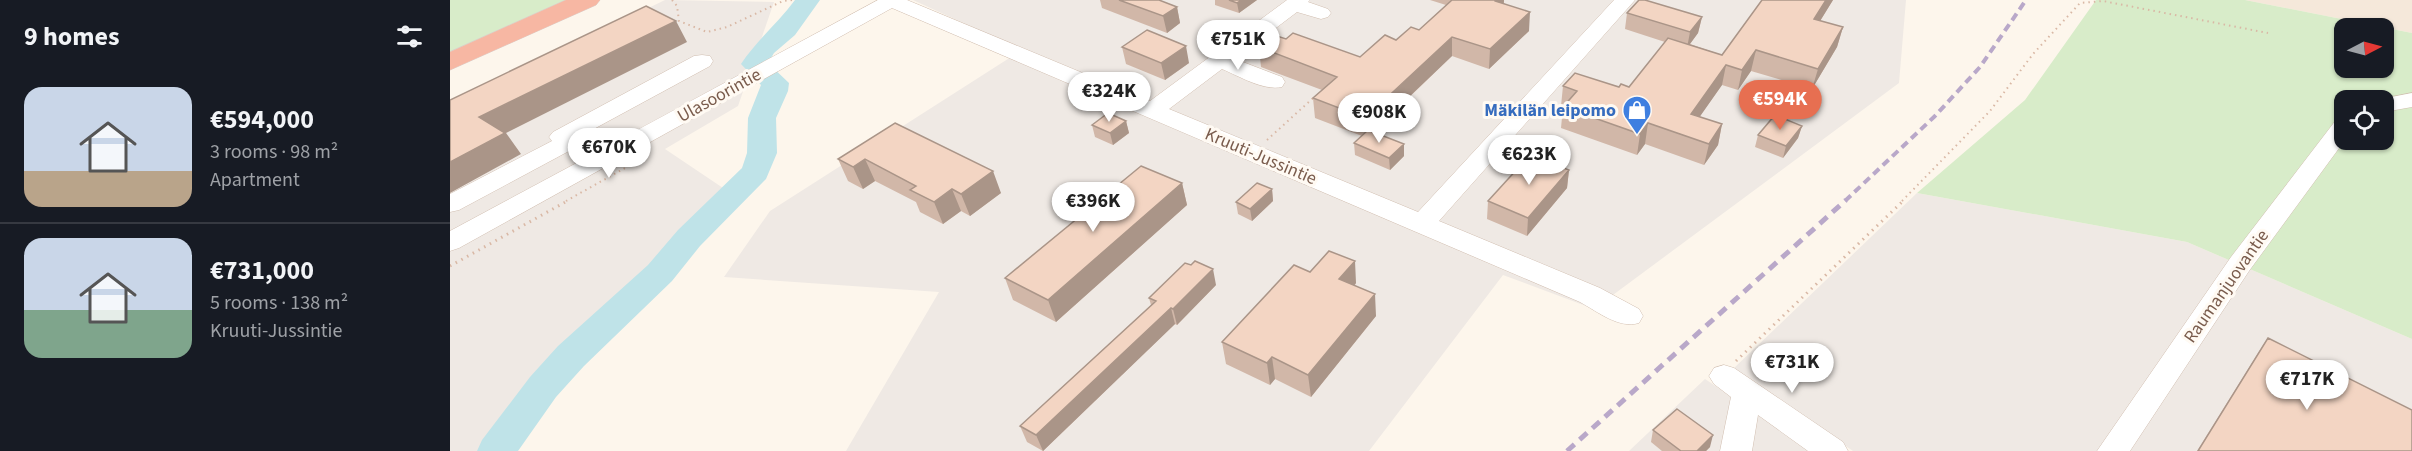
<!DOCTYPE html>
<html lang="en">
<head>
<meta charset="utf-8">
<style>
	body { margin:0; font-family:"Source Sans 3",sans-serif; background:#242831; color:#f1f3f6; height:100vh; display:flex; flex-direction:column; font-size:22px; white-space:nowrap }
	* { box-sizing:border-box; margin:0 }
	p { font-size:20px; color:#9ea1a6 }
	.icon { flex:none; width:33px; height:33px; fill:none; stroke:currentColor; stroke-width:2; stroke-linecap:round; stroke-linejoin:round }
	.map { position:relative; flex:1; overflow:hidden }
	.drawer { display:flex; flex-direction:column; background:#171b24; width:450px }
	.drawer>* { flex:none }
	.needle { width:39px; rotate:84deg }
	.controls { position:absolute; left:1884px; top:18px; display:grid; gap:12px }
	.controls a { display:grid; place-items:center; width:60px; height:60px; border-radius:12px; background:#171b24; box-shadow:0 2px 4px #0004; font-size:30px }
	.price { position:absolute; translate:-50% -51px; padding:0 14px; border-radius:21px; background:#fff; color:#222; font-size:20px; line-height:39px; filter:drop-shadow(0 2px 3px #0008) }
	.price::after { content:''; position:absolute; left:50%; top:36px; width:18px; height:14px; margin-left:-9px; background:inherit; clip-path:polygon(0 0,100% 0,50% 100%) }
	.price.current { background:#e76f51; color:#fff }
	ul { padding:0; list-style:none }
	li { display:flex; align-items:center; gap:18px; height:150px; padding:0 24px }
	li+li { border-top:2px solid #363941 }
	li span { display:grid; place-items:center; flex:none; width:168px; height:120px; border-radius:18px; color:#555 }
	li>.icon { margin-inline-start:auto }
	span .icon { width:72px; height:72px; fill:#fffc; stroke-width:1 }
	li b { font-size:26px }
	h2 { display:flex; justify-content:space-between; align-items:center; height:72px; padding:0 24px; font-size:26px }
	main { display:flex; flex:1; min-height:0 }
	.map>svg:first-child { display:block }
	.residential { fill:#f5e8da }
	.industrial { fill:#efe9e4 }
	.green { fill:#d8ecc9; fill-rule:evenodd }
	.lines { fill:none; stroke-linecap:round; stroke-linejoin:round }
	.river { fill:#bfe3e8; fill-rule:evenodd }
	.minor-casing { stroke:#d1beb0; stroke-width:1 }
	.highway-casing { stroke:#dad1cd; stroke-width:1 }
	.path-far1 { stroke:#d9b8a5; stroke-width:2; stroke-dasharray:1.5 4; stroke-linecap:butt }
	.path { stroke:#d9b8a5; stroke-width:3; stroke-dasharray:1.5 5; stroke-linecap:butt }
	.minor { fill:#fff; fill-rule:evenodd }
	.highway { fill:#f7b7a3; fill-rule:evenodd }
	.rail-far1 { stroke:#b9a8c9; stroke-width:4; stroke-dasharray:8 5; stroke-linecap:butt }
	.rail { stroke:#b9a8c9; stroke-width:5; stroke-dasharray:10 7; stroke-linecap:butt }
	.wall { fill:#d1b7a8 }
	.shaded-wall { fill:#aa9588 }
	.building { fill:#f3d5c3; stroke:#aa9588; stroke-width:1.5 }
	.labels { text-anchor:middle; stroke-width:6; stroke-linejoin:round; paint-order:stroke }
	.street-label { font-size:18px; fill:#7a5c4d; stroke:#fffaf3 }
	.shop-label { font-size:18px; font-weight:bold; fill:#366cbe; stroke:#fffaf3; text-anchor:end }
</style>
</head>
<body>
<main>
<section class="drawer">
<h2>9 homes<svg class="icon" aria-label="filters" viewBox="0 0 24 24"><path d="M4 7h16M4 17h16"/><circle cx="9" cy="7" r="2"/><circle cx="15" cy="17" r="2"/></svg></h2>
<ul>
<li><span style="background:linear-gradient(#c9d6e8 70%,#b9a48a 0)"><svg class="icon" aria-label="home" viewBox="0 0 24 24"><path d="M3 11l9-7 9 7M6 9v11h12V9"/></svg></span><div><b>€594,000</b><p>3 rooms · 98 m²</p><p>Apartment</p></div></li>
<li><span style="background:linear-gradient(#c9d6e8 60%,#7fa58c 0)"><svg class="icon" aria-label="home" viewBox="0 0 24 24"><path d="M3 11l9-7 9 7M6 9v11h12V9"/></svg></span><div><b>€731,000</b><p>5 rooms · 138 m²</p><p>Kruuti-Jussintie</p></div></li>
</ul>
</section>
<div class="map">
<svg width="1962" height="451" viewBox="0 0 1962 451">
	<rect width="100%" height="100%" fill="#fdf6ec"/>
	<!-- residential -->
	<path class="residential" d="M1795 0H1962V33Z"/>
	<!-- industrial -->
	<path class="industrial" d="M215 0 324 2 288 106 215 149 279 192 62 417 42 451H0V104Z
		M463 0H1456L1449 83 1144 309 1053 275 919 451H396L489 292 274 277 320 211 572 50Z
		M1467 193 1737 242 1962 339V451H1403L1283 369Z
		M1255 379 1363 451H1179Z"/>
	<!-- green -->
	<path class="green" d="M0 0H123L0 54Z
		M1646 0H1795L1962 33V339L1737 242 1467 193 1575 100ZM1894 28H1934V68H1894ZM1894 100H1934V140H1894Z"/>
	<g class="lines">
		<!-- river -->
		<path class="river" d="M345 0H370L345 35 324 53 318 63 339 83 338 91 326 118 327 153 316 179 250 246 222 281 134 366 106 397 68 451H27L32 440 80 377 108 346 198 265 228 230 292 168 297 153 298 118 311 85 291 64C307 40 328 23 345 0Z"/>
		<!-- minor casing -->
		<g class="minor-casing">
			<path id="minor" d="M428 0H457L700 101 837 0H860L858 2 878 9 881 13 878 17 871 19 847 12 785 59 832 77 835 82 832 87C813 91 789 76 772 69L719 109 968 212 1164 0H1185L989 221 1150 288 1189 309 1193 316 1189 323C1169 329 1148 312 1130 302L442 8 9 248 0 251V231L134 159 119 151 9 210 0 212V194L102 141 99 137 103 132 244 56 252 55 260 56 263 61 260 66 129 137 152 149Z
				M1962 93V107L1934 112V100H1926Z
				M1894 118 1895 140 1799 271 1680 451H1647L1781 257 1886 120Z
				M1274 365 1284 368 1393 442 1398 451H1358L1308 415 1302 451H1270L1281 397 1264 384 1259 376 1264 368Z"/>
		</g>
		<!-- highway casing -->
		<g class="highway-casing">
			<path id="highway" d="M116 0H150L146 5 0 70V52Z"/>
		</g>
		<!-- path-far1 -->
		<path class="path-far1" d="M222 0 227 6 229 21 257 32 277 27 333 1 342 0
			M817 140 862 99 867 98
			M116 201 184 163
			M1452 201 1540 111 1583 54 1630 3 1653 1 1818 33"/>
		<!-- path -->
		<path class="path" d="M0 266 119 200
			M1286 361 1454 200"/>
		<!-- minor -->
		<use href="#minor" class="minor"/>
		<!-- highway -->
		<use href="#highway" class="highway"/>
		<!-- rail-far1 -->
		<path class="rail-far1" d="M1395 201 1485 116 1530 67 1576 0"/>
		<!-- rail -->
		<path class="rail" d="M1117 451 1396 200"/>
	</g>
	<!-- wall -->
	<path class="wall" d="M650 0H709L727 7 730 23 717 33 652 8Z
		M765 0H807L789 13 765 5Z
		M980 0H1054V3L1079 31 1039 69 1002 56 923 132 954 156 940 170 905 155 904 143 912 136 865 118 863 98 872 90 811 67 809 47 836 39 910 57 969 30 996 5Z
		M1312 0H1383L1370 21 1393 27 1387 47 1362 89 1301 71 1288 90 1272 85 1249 117 1272 124 1268 145 1254 165 1195 144 1187 155 1111 128 1113 107 1111 106 1113 86 1179 87 1215 42 1175 29 1177 13 1252 17 1248 33 1240 44 1272 55Z
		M672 47 739 63 715 80 676 64Z
		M676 121 679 133 663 145 645 137 642 125Z
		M445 123 551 193 520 216 511 211 493 224 470 212 466 202 425 181 413 189 398 181 388 159Z
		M1352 126 1348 138 1333 158 1305 147 1308 135Z
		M1119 170 1117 188 1077 236 1037 219 1038 201Z
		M732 183 737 205 606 322 563 300 555 278Z
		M822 189 823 201 802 221 788 214 786 202Z
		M860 272 906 283 905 285 926 316 861 397 825 379 820 385 776 364 772 342Z
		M766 285 727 325 725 324 593 451 577 442 570 426 701 305 699 298Z
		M1818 338 1962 451H1747L1813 345Z
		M1203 430 1260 447 1256 451H1212L1201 442Z"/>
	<!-- shaded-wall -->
	<path class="shaded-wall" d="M792 0H807L789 13 787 3Z
		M1045 0H1054L1053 11Z
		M1376 0H1383L1359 39 1364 19Z
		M727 7 730 23 717 33 713 16Z
		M1080 12 1079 31 1039 69 1040 49Z
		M1252 17 1248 33 1237 48 1240 32Z
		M226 21 237 42 56 133 71 154 0 193V162L29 117Z
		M1393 27 1387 47 1362 89 1368 69Z
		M1002 37V56L916 138 915 118Z
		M736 46 739 63 715 80 711 63Z
		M1306 50 1301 71 1288 90 1292 70Z
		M1276 65 1272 85 1237 135 1241 114Z
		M676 121 679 133 663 145 660 133Z
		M1198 123 1195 144 1187 155 1190 134Z
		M1272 124 1268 145 1254 165 1259 144Z
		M1352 126 1348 138 1333 158 1336 146Z
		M954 144V156L940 170 939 158Z
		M415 159 425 181 413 189 403 167Z
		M1119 170 1117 188 1077 236 1078 218Z
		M543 171 551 193 520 216 511 194Z
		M732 183 737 205 606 322 598 300Z
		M502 189 511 211 493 224 484 202Z
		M822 189 823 201 802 221 800 209Z
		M905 261 906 283 891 301 889 279Z
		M763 269 766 285 727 325 723 309Z
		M925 294 926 316 861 397 858 375Z
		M721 308 725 324 593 451 586 435Z
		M822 357 825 379 820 385 817 363Z
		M1263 435 1260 447 1256 451H1247Z"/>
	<!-- building -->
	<path class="building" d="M669 0H709L727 7 713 16Z
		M779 0H792L787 3Z
		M1002 0H1045V1L1080 12 1040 49 1002 37 915 118 863 98 887 77 809 47 824 35 836 39 843 33 910 57 935 35 946 40 961 27 969 30Z
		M1189 0H1195L1252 17 1240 32 1177 13Z
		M1312 0H1376L1364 19 1393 27 1368 69 1306 50 1292 70 1276 65 1241 114 1272 124 1259 144 1198 123 1190 134 1113 107 1127 91 1113 86 1125 73 1169 87 1171 84 1179 87 1218 38 1272 55Z
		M196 6 226 21 29 117 55 133 0 162V100Z
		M697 30 736 46 711 63 672 47Z
		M658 113 676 121 660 133 642 125Z
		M1325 115 1352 126 1336 146 1308 135Z
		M445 123 543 171 511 194 502 189 484 202 460 190 466 186 415 159 403 167 388 159Z
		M918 130 954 144 939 158 904 143Z
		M1080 155 1119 170 1078 218 1038 201Z
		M691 166 732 183 598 300 555 278Z
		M807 183 822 189 800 209 786 202Z
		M879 251 905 261 889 279 925 294 858 375 822 357 817 363 772 342 844 265 860 272Z
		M745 261 763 269 723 309 721 308 586 435 570 426 706 301 699 298 735 263 741 265Z
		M1818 338 1962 410V451H1748Z
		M1227 409 1263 435 1247 451H1231L1203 430Z"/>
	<!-- icons -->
	<defs>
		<g id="shop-pin" transform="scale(1.5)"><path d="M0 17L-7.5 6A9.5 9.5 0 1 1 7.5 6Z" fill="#3f7fe0" stroke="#fffaf3"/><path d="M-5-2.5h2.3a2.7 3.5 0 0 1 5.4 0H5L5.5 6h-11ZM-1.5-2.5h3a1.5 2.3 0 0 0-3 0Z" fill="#fff"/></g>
	</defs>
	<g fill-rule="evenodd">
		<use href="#shop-pin" x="1187" y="110"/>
	</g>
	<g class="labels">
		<!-- street labels -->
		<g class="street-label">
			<text transform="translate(269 95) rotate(-29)" y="6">Ulasoorintie</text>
			<text transform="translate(811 156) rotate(23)" y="6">Kruuti-Jussintie</text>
			<text transform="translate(1776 286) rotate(-55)" y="6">Raumanjuovantie</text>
		</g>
		<!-- shop labels -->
		<g class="shop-label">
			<text x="1166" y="116">Mäkilän leipomo</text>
		</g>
	</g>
</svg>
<div class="controls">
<a><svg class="needle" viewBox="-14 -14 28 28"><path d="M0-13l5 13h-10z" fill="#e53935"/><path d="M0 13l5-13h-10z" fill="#9ea1a6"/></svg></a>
<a><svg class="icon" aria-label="locate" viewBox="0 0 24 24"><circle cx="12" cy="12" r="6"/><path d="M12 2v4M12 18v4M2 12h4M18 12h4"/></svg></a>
</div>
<b class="price" style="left:788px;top:71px">€751K</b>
<b class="price" style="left:659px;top:123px">€324K</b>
<b class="price current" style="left:1330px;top:131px">€594K</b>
<b class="price" style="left:929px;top:144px">€908K</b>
<b class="price" style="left:159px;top:179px">€670K</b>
<b class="price" style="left:1079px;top:186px">€623K</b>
<b class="price" style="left:643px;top:233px">€396K</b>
<b class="price" style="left:1342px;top:394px">€731K</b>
<b class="price" style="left:1857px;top:411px">€717K</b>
</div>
</main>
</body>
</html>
